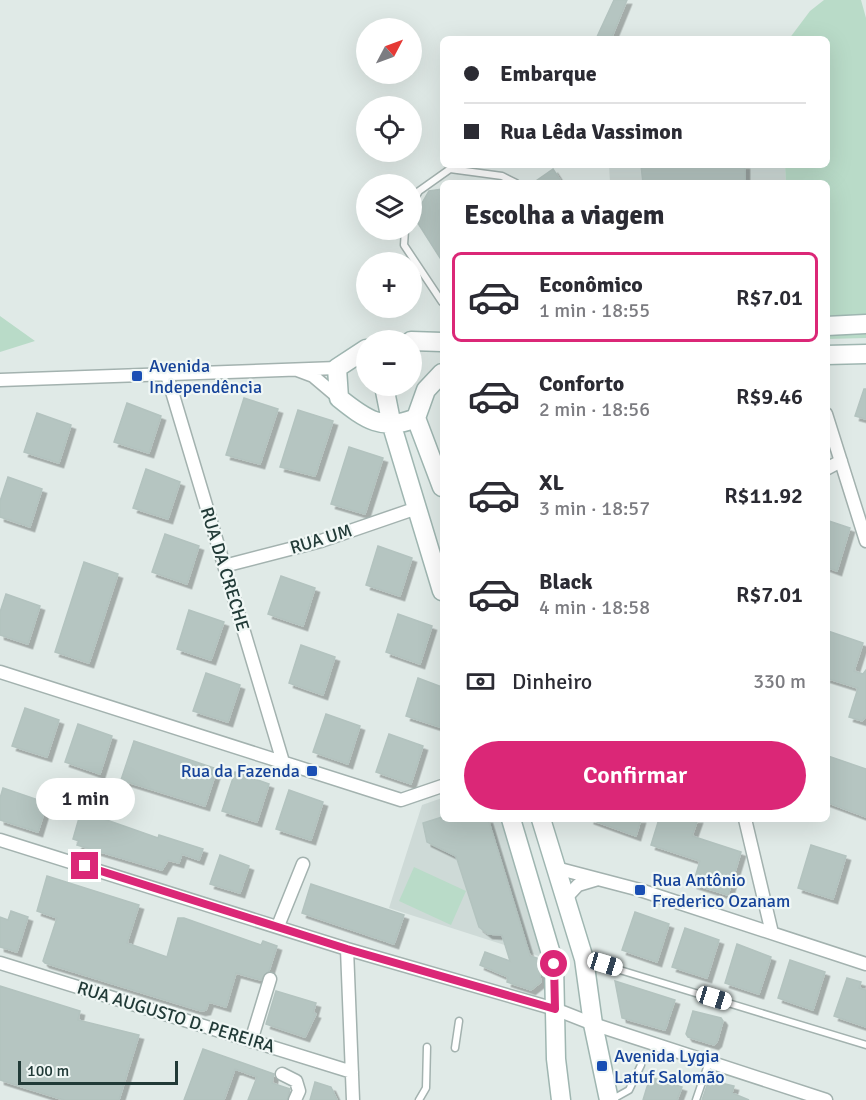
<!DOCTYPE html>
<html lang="pt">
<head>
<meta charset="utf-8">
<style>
  :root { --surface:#fff; --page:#f7f7f7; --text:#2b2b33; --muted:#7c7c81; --line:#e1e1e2; --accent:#db2777 }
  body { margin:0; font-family:Signika,sans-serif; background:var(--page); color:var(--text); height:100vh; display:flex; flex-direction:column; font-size:22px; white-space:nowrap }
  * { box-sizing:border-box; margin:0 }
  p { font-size:20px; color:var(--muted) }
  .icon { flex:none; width:33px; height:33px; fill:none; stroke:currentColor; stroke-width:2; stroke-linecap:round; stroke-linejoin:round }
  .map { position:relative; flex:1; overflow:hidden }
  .side { position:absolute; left:440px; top:180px; width:390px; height:642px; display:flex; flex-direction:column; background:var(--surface); border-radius:9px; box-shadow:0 6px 24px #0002 }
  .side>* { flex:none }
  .hud { position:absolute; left:440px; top:36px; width:390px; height:132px; border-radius:9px; box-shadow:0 6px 24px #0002; display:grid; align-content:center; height:132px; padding:0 24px; background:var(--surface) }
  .needle { width:39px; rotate:49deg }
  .controls { position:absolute; left:356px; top:18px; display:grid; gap:12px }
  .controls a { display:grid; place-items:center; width:66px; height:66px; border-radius:50%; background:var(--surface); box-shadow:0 6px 24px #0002; font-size:30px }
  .scale { position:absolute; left:18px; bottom:15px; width:160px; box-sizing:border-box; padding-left:6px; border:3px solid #213a37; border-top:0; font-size:16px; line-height:21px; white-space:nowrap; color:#213a37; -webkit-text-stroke:4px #f0f7f5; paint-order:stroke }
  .end { position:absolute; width:27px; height:27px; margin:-14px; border:8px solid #db2777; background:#fff; box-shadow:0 0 0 3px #fff }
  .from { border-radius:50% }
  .bubble { position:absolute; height:42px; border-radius:21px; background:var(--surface); box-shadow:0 6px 24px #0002; font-size:20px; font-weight:600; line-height:42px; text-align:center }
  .car { position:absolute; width:18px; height:36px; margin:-18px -9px; border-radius:8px; box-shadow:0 0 4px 2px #0007; background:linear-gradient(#fff 24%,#345 0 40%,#fff 0 76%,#345 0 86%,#fff 0) }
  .hud b { display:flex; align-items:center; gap:21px; height:57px; font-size:22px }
  .hud b+b { border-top:2px solid var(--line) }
  .hud i { width:15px; height:15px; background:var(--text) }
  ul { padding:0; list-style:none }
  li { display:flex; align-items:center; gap:18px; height:90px; margin:0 12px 9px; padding:0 12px; border:3px solid transparent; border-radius:9px }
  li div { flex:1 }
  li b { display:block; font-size:22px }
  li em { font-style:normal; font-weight:600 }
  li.on { border-color:var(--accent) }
  li>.icon { width:54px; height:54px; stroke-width:1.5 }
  h2 { padding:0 24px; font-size:27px; line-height:72px }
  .pay { display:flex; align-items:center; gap:15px; height:66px; padding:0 24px; font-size:22px }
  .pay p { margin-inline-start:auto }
  .action { display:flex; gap:12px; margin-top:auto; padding:12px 24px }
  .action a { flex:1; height:69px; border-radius:36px; background:var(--accent); color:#fff; font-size:24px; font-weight:600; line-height:69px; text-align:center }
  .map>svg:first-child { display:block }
  .built { fill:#cedad7 }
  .green { fill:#b9dbc8 }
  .building { fill:#b5c5c1; stroke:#b3c3bf; stroke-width:1.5; filter:url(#shadow) }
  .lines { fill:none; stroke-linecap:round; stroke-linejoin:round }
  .lane-casing { stroke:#a3b2af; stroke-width:9 }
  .street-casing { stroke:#a3b2af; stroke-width:15 }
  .secondary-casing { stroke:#9fb6b1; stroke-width:21 }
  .lane { stroke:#fff; stroke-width:6 }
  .street { stroke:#fff; stroke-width:12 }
  .secondary { stroke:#fff; stroke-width:18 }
  .route { stroke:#db2777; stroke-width:8 }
  .transit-dot { fill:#1a4fb4; stroke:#f0f7f5; stroke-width:2 }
  .labels { text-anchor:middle; stroke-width:4.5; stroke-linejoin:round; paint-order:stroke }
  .transit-label { font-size:18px; fill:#164399; stroke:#f0f7f5; text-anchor:start }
  .street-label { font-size:18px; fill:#213a37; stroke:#f0f7f5 }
</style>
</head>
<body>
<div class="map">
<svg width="866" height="1100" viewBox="0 0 866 1100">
  <defs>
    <filter id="shadow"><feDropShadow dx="4.5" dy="4.5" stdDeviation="0" flood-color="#0004"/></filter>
  </defs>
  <rect width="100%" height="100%" fill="#e0eae7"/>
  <path class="built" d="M609,165h176l1,18h-176z
    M442,798v21h60l40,138 -153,-49 33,-103z"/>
  <path class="green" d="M824,0h37l5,18v320l-39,1 -1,-156h-40l-1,-18h41v-126h-37l21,-28z
    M0,316l35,25 -35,11z
    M414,867l52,24 -15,34 -52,-24z"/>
  <path class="building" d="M614,0h13l-16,39h-15z
    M641,165h104v18h-102z
    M553,169l9,14h-29z
    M442,189v72l-28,-44 15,-26z
    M864,389h2v30l-11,-3z
    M244,398l34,11 -18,55 -34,-9z
    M127,403l34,13 -12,37 -35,-11z
    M298,410l35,11 -18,55 -35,-9z
    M37,413l34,12 -12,38 -35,-11z
    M349,447l34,11 -18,56 -34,-10z
    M146,469l34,13 -12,37 -35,-11z
    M8,477l34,12 -12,38 -30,-10v-16z
    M826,520l24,8 -13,43 -11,-4z
    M165,534l34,12 -12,38 -35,-12z
    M378,546l34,12 -12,38 -34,-11z
    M84,562l34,12 -29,89 -34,-11z
    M281,576l34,12 -12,38 -35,-12z
    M6,594l34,12 -12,38 -28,-9v-23z
    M189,610l35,12 -13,38 -34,-11z
    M398,614l34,12 -12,38 -34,-12z
    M828,631l35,12 -9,28 9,3 3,-4v46l-4,5 -13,-4 9,-29 -32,-10z
    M301,645l34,12 -12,38 -34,-12z
    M206,673l34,12 -12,37 -35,-11z
    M418,678l24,9 -2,40 -34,-11z
    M25,708l34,12 -12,37 -35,-11z
    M326,714l34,12 -12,38 -35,-12z
    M78,724l34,12 -12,38 -35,-12z
    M389,734l34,12 -12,38 -35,-12z
    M134,741l83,28 -12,37 -84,-26z
    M828,756l38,13v48l-40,-15z
    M235,772l34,12 -12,38 -35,-11z
    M3,788l44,15 -9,29 -38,-12v-22z
    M289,790l34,12 -12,38 -35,-11z
    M81,811l77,27 1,-3 44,14 -4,11 -17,-6 -3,9 -11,-3 -6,10 -85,-25 2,-4 -6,-2z
    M442,817v2h46l42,137 7,2 4,24 -10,8 -24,-8 1,-5 -28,-12 5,-13 25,9 -8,-26 -14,-1 -9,-7 -23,-71 -29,-14 -4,-19z
    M589,819h52l-5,17z
    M659,819h39l-6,17 49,16 -13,43 -35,-11 7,-23 -49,-16z
    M811,845l35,11 -13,43 -35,-11z
    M220,855l29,11 -9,27 -30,-9z
    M47,876l92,29 -12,38 40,14 11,-39h6l77,27 2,-4 14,5 -8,25 -8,9 -25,-7 -10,34 -17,-5 -3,8 -5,1 -156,-48 -2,-2 14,-43 -20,-7z
    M311,884l93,31 -10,29 -92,-31z
    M11,911l17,6 -11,35 -17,-5v-30l8,3z
    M635,912l34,12 -12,38 -35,-12z
    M685,928l34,12 -12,38 -35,-11z
    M737,944l34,13 -12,37 -34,-11z
    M790,960l35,12 -12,38 -35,-12z
    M847,978l14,4 -2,6 7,2v37l-32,-11z
    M615,981l60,19 -10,30 -43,-12z
    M0,986l80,25 -2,9 61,15 -20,65h-55l-64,-20z
    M276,991l40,12 -3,10 3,1 -11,23 -39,-13z
    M693,1011l28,7 2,3 -6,21 -3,3 -26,-8 -2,-3z
    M203,1049l71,25 -2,9 18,6 -3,11h-39l9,-23 -22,-8 -11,31h-40z
    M650,1077l32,10 -5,13h-34z
    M709,1080l25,6 -2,7 17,7h-47z
    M315,1082l16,5 6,13h-27z"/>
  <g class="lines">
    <defs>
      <path id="lane" d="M411,205l8,-14 31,-22 52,7 14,7
        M405,230l-1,15 38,57
        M587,960l279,85
        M455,1048l4,-27
        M419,1100l7,-12 1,-41
        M611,1100l18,-10 12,-25
        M696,1100l13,-38"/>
      <path id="street" d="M297,370l16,6 26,22
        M167,375l116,387
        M0,380l337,-12
        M826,414l40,127
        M826,469l15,-8
        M224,566l97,-25 96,-33
        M0,672l401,128 41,-14
        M745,819l27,114
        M0,840l347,109 208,60 38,15 233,76
        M556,868l84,22 226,74
        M565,899l13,-14 20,-6
        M278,926l25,-62
        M347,949l6,151
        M0,963l352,109
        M251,1041l19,-62
        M282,1074l14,7 3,10 -4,9"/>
      <path id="secondary" d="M826,326l40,-2
        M411,341l31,1
        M366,349l-29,19 2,30c26,21 44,34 77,20
        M826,355l40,-1
        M384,386l8,40 50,165
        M416,418l26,69
        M416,418l10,-28 16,-17
        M511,819l43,145 2,95 5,41
        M541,819l43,140 9,65 16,76"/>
    </defs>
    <use href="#lane" class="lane-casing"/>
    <use href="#street" class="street-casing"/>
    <use href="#secondary" class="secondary-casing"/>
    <use href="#lane" class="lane"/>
    <use href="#street" class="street"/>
    <use href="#secondary" class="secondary"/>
  </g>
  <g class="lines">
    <path class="route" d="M85,866l262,83 208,60 -1,-45"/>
  </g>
  <g class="transit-dot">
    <rect x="131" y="370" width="12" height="12" rx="3"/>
    <rect x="306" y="765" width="12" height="12" rx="3"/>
    <rect x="634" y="884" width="12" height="12" rx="3"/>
    <rect x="596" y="1060" width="12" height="12" rx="3"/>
  </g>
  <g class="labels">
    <g class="transit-label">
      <text x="149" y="372">Avenida<tspan x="149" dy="21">Independência</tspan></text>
      <text x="300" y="777" text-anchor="end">Rua da Fazenda</text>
      <text x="652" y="886">Rua Antônio<tspan x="652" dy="21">Frederico Ozanam</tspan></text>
      <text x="614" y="1062">Avenida Lygia<tspan x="614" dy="21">Latuf Salomão</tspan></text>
    </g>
    <g class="street-label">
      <text transform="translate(321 539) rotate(-17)" y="6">RUA UM</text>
      <text transform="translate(225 569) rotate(73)" y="6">RUA DA CRECHE</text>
      <text transform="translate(176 1017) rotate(17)" y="6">RUA AUGUSTO D. PEREIRA</text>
    </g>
  </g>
</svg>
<div class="controls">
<a><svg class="needle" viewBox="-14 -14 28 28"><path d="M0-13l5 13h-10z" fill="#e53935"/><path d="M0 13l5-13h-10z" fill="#7c7c81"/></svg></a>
<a><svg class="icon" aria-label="locate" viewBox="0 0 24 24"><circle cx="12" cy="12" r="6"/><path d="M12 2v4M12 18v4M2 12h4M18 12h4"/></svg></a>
<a><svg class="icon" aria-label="layers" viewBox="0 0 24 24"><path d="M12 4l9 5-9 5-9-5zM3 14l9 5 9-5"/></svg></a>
<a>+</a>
<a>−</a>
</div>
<div class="scale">100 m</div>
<i class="end from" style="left:554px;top:964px"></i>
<i class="end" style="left:85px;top:866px"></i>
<div class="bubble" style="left:36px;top:778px;width:99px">1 min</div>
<i class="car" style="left:605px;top:964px;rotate:107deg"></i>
<i class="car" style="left:714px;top:998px;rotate:107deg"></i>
<div class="hud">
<b><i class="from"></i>Embarque</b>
<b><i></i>Rua Lêda Vassimon</b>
</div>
<section class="side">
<h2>Escolha a viagem</h2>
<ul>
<li class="on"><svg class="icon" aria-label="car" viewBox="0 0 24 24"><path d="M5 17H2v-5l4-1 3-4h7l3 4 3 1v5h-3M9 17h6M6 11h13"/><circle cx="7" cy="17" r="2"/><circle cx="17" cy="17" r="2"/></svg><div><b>Econômico</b><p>1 min · 18:55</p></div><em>R$7.01</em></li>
<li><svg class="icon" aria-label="car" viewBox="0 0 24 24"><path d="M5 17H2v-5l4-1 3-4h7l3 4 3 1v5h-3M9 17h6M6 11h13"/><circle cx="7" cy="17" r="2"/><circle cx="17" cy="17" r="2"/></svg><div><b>Conforto</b><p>2 min · 18:56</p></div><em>R$9.46</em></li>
<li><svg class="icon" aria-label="car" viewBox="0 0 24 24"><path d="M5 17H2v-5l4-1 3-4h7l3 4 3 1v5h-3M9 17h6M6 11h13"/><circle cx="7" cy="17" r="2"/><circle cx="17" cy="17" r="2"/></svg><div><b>XL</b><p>3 min · 18:57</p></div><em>R$11.92</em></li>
<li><svg class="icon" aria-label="car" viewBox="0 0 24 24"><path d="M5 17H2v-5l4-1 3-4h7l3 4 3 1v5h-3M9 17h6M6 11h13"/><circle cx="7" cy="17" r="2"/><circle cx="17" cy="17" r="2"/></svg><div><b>Black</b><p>4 min · 18:58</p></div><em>R$7.01</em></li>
</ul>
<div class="pay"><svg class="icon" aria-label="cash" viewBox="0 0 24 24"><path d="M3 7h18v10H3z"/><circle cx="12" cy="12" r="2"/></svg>Dinheiro<p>330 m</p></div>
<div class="action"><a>Confirmar</a></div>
</section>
</div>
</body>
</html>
